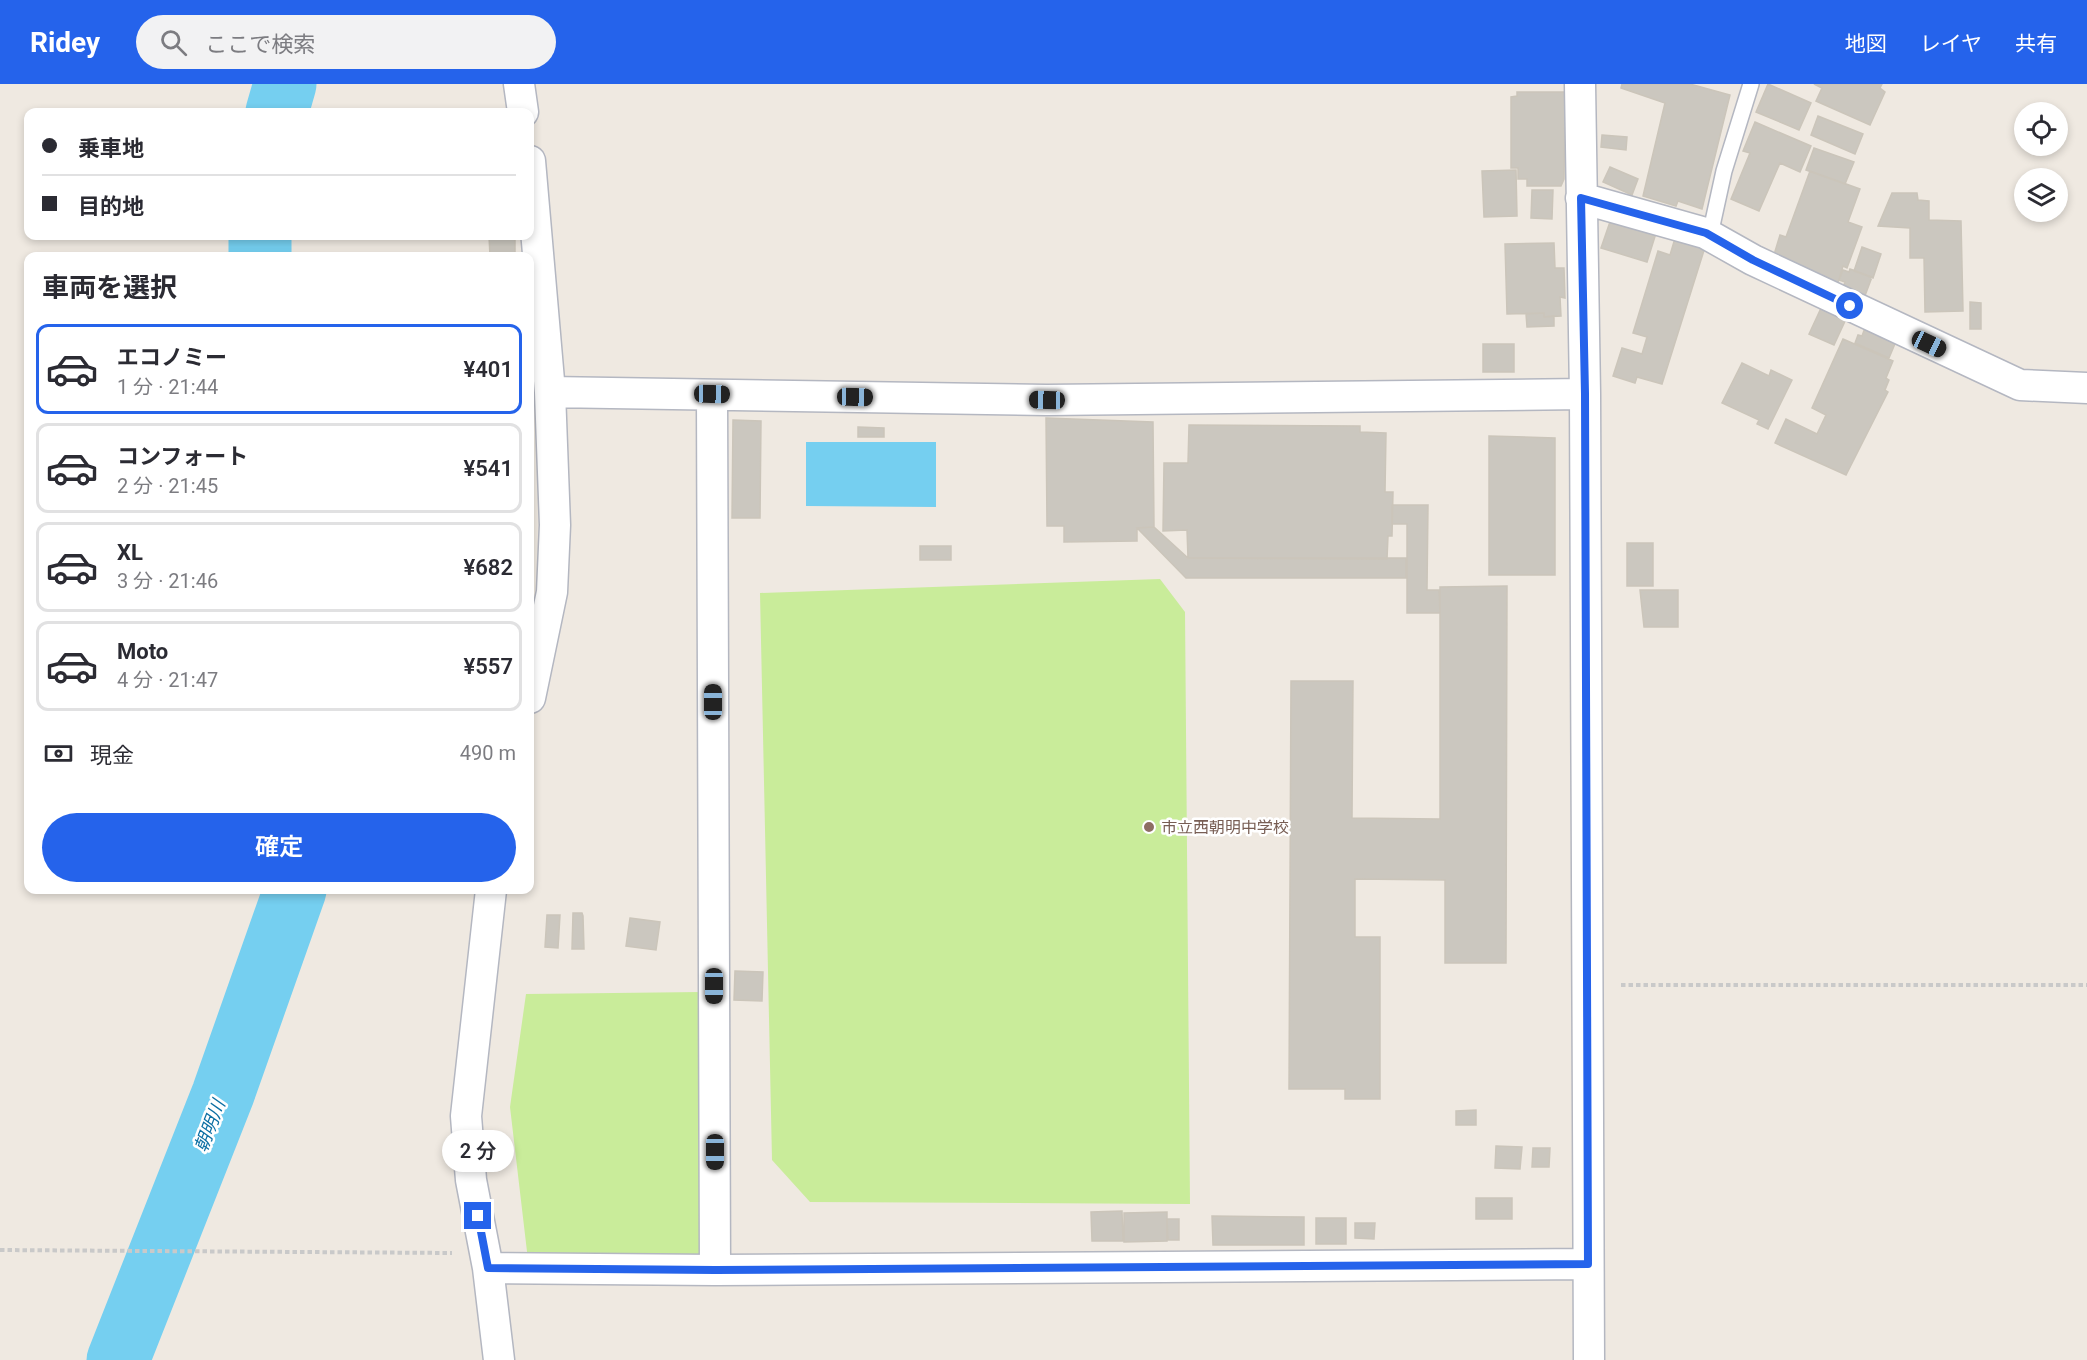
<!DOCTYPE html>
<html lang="ja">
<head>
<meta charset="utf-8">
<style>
  :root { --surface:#fff; --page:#f2f2f3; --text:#2b2b33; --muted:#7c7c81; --line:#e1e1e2; --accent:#2563eb }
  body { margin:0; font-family:Roboto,"Noto Sans JP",sans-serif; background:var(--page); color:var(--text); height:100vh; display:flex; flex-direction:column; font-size:22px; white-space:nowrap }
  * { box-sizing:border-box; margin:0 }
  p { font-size:20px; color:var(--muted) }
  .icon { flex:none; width:33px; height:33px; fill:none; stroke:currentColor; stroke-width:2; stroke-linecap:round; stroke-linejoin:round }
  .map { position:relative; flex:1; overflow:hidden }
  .sheet { position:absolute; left:24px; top:168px; width:510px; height:642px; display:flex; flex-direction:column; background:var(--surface); border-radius:12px; box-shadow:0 3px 9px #0003 }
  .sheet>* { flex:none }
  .top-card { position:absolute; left:24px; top:24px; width:510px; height:132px; border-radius:12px; box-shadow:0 3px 9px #0003; display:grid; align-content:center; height:132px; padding:0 18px; background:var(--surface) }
  .buttons { position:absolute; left:2014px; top:18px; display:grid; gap:12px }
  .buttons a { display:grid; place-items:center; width:54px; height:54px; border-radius:50%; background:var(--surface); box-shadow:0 3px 9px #0003; font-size:30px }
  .end { position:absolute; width:27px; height:27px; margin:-14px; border:8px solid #2563eb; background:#fff; box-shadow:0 0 0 3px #fff }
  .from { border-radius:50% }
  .bubble { position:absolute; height:42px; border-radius:21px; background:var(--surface); box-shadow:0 3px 9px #0003; font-size:20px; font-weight:600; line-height:42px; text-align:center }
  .car { position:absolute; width:18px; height:36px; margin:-18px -9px; border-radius:8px; box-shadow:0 0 4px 2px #0007; background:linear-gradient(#222 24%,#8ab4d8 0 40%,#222 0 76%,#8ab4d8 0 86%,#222 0) }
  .top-card b { display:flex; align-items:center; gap:21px; height:57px; font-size:22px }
  .top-card b+b { border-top:2px solid var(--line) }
  .top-card i { width:15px; height:15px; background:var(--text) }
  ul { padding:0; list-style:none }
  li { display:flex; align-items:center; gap:18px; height:90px; margin:0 12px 9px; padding:0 6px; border:3px solid var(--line); border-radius:12px }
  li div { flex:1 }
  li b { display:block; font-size:22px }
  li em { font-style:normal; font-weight:600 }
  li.active { border-color:var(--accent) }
  li>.icon { width:54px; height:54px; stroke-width:1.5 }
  h2 { padding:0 18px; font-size:27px; line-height:72px }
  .pay { display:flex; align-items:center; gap:15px; height:66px; padding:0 18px; font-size:22px }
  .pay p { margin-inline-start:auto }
  .cta { display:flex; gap:12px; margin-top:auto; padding:12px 18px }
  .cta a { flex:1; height:69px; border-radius:36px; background:var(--accent); color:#fff; font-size:24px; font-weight:600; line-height:69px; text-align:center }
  header { display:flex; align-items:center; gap:36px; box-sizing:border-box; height:84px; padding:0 30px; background:var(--accent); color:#fff }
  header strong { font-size:28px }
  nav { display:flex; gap:33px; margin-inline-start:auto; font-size:21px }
  .search { width:420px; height:54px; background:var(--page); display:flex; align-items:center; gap:15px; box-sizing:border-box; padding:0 21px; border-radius:33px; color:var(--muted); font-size:22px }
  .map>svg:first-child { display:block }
  .pitch { fill:#c9ec9a }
  .water { fill:#75cff0 }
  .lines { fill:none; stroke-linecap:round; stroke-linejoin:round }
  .river { stroke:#75cff0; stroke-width:63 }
  .building { fill:#cbc7bf; stroke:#cbc5ba; stroke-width:1.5 }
  .service-casing { stroke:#b4b7c1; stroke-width:18 }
  .minor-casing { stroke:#b4b7c1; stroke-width:33 }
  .path { stroke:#c9c9c9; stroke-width:4; stroke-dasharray:4.5 3; stroke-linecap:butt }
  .service { stroke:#fff; stroke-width:15 }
  .minor { stroke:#fff; stroke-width:30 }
  .route { stroke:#2563eb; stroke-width:8 }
  .education-dot { fill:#8d6e63; stroke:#fff; stroke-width:2 }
  .labels { text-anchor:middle; stroke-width:5; stroke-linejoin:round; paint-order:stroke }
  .education-label { font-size:16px; fill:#785e54; stroke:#fff; text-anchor:start }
  .water-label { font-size:18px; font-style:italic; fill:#0d6fa3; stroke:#fff }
</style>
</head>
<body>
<header>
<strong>Ridey</strong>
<div class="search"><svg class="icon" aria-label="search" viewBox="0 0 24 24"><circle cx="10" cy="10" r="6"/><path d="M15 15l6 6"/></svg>ここで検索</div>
<nav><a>地図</a><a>レイヤ</a><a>共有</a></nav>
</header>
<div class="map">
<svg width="2087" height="1276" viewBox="0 0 2087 1276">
  <rect width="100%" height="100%" fill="#efe9e1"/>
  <path class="pitch" d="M1160,495l25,33 5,592 -380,-2 -38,-42 -12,-567z
    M701,908l1,267 -174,1 -18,-153 16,-113z"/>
  <path class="water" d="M806,358h130v65l-130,-1z"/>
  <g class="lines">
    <path class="river" d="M277,28l8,-28
      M260,172v-20
      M118,1276l105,-266 72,-204"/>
  </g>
  <path class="building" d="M1622,0h68l40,11 -28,114 -24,-8 -2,5 -33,-10 22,-93 -44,-15z
    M1768,0l43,19 -12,27 -43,-18z
    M1814,0h68l-2,4 5,4 -15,33 -54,-24 6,-13z
    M1517,8h48l-1,87 -3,7h-34v-7h-9v-11h-7v-71l6,-1z
    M1818,32l45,18 -8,20 -44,-19z
    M1755,38l56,24 -11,26 -20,-9 -21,48 -28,-12 19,-46 -7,-2z
    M1602,51l25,2 -1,13 -25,-3z
    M1814,64l40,14 -9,22 -39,-14z
    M1610,83l28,12 -6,16 -29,-13z
    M1516,86l1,46 -33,1 -2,-46z
    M1810,87l50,18 -12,33 14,5 -15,41 -4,-2 -7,23 -63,-31 7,-23 6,2z
    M1532,106h21l-1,29 -21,-1z
    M1892,109h25l1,7 11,1v19l32,1 2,90 -38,1 -1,-54h-14v-30l-32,-2z
    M1612,132l45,14 -10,32 -46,-14z
    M1676,151l30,9 -44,140 -25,-7 -2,6 -22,-7 9,-28 20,6 5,-17 -14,-4 25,-82 12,4z
    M489,152h26v20h-25z
    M1554,159l1,25h9l1,30 -5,-1 1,19 -17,1v-4l-37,1 -2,-70z
    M1862,163l19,7 -8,24 -19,-7z
    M1850,185l22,8 -9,24 -22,-8 4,-11 -6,-2 4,-10 6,2z
    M1970,218l11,1v26h-11z
    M1822,222l25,11 -13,28 -25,-11z
    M1544,229v4l10,-1v10l-27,1 -1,-13z
    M1866,241l31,14 -8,19 -34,-15 3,-8 4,1z
    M1843,255l50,22 -7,17 3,2 -4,10 3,2 -42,83 -71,-32 11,-24 31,15 9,-19 -14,-7z
    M1483,260h31v28h-31z
    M1742,279l27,13 2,-6 21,10 -24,49 -11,-5 2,-4 -37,-17z
    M1046,334l107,4 1,105 -17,1v13l-73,1v-16h-17z
    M733,336l28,1 -1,97h-28z
    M1189,341l171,1v6l26,1 -1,59h8l-1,44h-4l-1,23 -199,-1 -1,-28 -24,1 1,-68h24z
    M858,343l26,1v9h-26z
    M1489,352l66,2v137h-66z
    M1392,421h36l-1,85h12l1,23h-33v-89h-15z
    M1154,443l34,31h218v20h-220l-49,-50z
    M1627,459h26v43h-26z
    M920,462h31v14h-31z
    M1507,502l-1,377h-61v-83l-90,-1v58h25v162h-35v-10h-56l2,-408h62l-1,137 88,1v-232z
    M1640,506h38v37h-34z
    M573,829h9l1,3 1,33h-12z
    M547,831h13l-2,33 -13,-1z
    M630,834l30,4 -4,28 -30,-4z
    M735,887l28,1 -1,29 -28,-1z
    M1476,1026v15h-20v-14z
    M1496,1062l26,1 -2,22 -25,-1z
    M1533,1064h17l-1,19h-17z
    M1476,1114h36v21h-36z
    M1122,1127l1,30h-31l-1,-29z
    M1167,1128v29l-43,1v-29z
    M1212,1132l92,1v28h-91z
    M1316,1134h30v26h-30z
    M1167,1135h12v21h-11z
    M1355,1139h20l-1,16 -19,-1z"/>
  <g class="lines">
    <defs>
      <path id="service" d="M1710,151l14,-64 27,-87"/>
      <path id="minor" d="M519,0l4,28
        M1580,0l5,310 4,966
        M530,77l20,231 5,133 -3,67 -22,106
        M1581,114l124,35 48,27 267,125 67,3
        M550,308l497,8 538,-6
        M712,311l3,875
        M491,806l-25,226 5,64 17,88 11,92
        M488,1184l227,2 873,-6"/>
    </defs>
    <use href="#service" class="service-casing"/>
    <use href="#minor" class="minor-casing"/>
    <path class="path" d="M1621,901h466
      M0,1166l452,3"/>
    <use href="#service" class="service"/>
    <use href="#minor" class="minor"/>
  </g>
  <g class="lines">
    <path class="route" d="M478,1132l10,52 227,2 873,-6 -3,-870 -4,-196 125,35 47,27 97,46"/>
  </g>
  <circle class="education-dot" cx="1149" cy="743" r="6"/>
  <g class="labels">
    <g class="education-label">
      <text x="1161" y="749">市立西朝明中学校</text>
    </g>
    <g class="water-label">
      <text transform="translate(210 1042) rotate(-69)" y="6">朝明川</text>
    </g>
  </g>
</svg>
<div class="buttons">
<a><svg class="icon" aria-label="locate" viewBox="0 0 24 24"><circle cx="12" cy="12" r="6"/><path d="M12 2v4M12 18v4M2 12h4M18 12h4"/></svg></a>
<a><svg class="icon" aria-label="layers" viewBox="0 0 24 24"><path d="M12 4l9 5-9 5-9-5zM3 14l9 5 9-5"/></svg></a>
</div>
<i class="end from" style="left:1850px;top:222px"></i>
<i class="end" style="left:478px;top:1132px"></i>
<div class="bubble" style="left:442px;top:1046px;width:72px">2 分</div>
<i class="car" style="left:1929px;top:260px;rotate:115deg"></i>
<i class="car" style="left:712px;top:310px;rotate:91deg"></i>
<i class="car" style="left:855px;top:313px;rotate:91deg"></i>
<i class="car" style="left:1047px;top:316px;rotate:271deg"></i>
<i class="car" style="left:713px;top:618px;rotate:0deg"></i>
<i class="car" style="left:714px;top:902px;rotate:180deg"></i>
<i class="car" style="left:715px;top:1068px;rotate:180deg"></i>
<div class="top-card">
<b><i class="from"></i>乗車地</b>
<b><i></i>目的地</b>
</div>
<section class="sheet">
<h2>車両を選択</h2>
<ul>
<li class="active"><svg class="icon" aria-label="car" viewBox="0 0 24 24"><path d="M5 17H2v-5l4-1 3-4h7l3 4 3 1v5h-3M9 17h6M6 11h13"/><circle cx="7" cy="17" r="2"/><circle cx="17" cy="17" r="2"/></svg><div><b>エコノミー</b><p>1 分 · 21:44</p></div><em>¥401</em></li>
<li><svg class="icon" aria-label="car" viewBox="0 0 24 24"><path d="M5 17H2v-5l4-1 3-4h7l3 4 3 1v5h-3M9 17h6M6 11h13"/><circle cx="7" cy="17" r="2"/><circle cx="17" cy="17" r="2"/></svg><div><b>コンフォート</b><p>2 分 · 21:45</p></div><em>¥541</em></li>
<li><svg class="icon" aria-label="car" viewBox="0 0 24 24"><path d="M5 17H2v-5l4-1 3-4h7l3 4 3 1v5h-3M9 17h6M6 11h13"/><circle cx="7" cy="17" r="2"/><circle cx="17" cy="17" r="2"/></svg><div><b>XL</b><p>3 分 · 21:46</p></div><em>¥682</em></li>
<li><svg class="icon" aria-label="car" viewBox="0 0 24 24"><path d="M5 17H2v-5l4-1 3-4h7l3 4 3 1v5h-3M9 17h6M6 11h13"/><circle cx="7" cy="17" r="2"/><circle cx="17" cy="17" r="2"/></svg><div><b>Moto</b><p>4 分 · 21:47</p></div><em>¥557</em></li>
</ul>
<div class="pay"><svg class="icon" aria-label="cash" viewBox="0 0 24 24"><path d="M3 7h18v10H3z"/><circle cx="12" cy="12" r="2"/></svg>現金<p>490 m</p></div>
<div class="cta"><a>確定</a></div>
</section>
</div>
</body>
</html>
